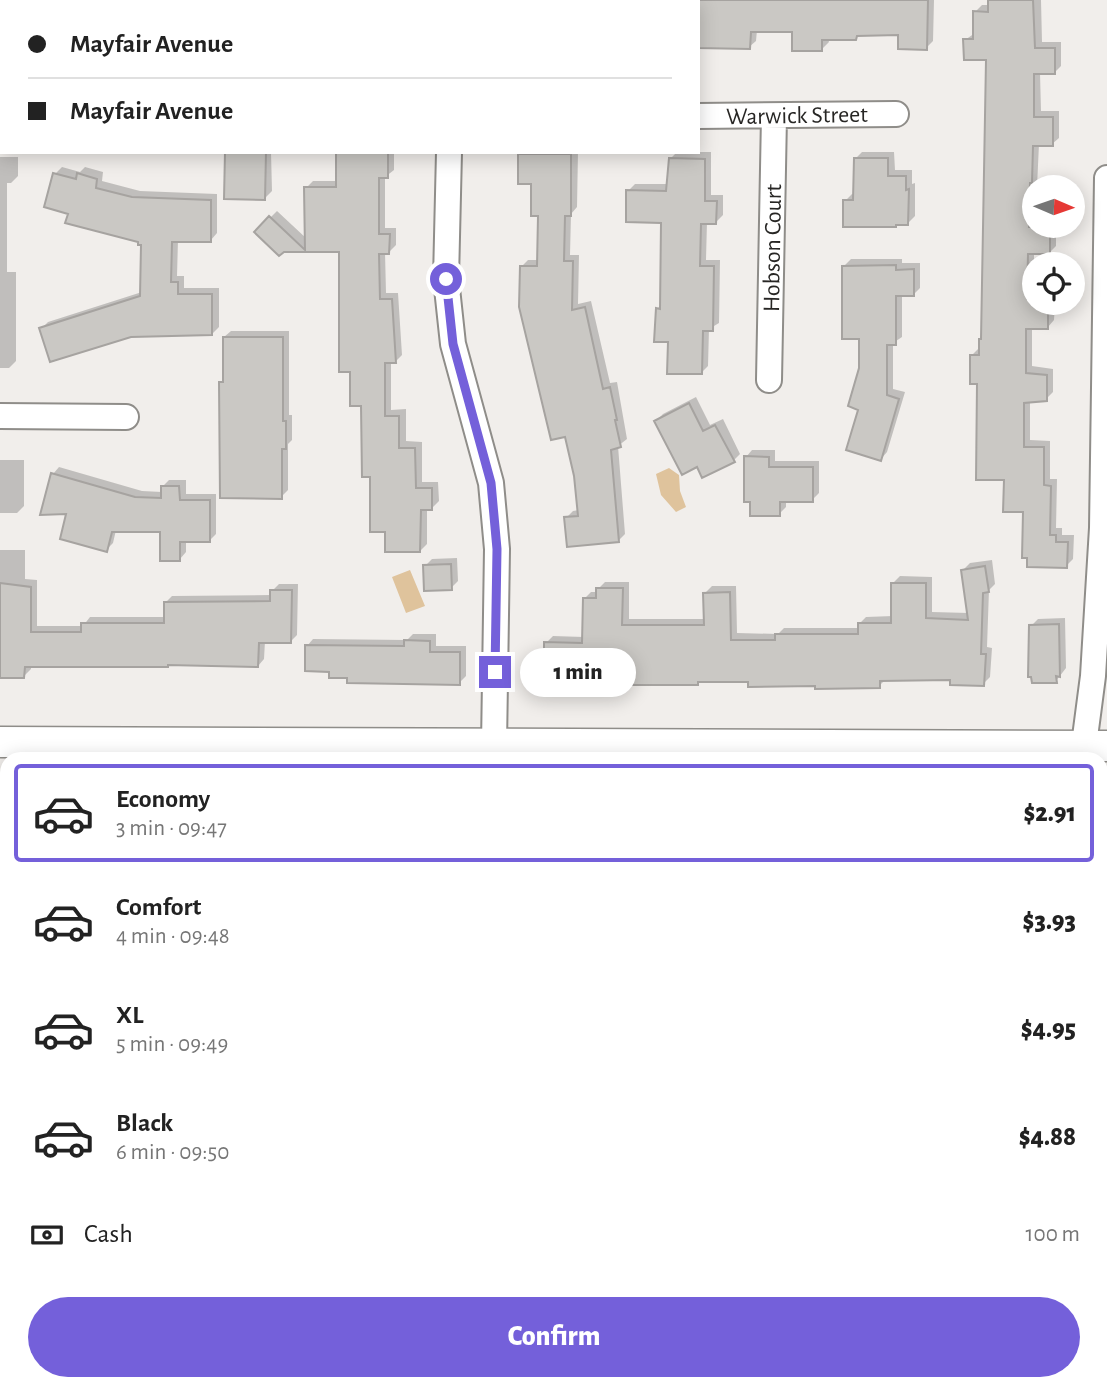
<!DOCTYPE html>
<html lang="en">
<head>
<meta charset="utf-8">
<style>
  :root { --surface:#fff; --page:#f6f6f6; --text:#222; --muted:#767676; --line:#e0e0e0; --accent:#7460da }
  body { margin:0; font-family:"Alegreya Sans",sans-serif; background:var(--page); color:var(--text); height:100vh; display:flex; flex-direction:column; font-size:26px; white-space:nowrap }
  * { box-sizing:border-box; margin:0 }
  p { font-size:23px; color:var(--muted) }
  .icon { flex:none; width:38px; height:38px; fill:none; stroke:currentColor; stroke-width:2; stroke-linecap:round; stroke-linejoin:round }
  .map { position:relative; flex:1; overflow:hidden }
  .side { position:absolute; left:0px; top:752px; width:1108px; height:639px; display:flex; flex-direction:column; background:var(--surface); border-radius:21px 21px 0 0; box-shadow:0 4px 18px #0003 }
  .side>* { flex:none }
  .top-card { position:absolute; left:0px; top:0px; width:700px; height:154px; box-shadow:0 4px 18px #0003; display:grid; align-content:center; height:154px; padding:0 28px; background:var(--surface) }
  .needle { width:46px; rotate:92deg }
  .fabs { position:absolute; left:1022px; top:175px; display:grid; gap:14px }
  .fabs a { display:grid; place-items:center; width:63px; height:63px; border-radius:50%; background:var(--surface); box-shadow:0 4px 18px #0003; font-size:35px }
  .end { position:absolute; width:32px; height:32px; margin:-16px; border:9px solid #7460da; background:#fff; box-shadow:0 0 0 4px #fff }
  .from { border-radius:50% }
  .bubble { position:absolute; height:49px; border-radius:24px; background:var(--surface); box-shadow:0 4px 18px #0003; font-size:23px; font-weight:800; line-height:49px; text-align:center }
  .top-card b { display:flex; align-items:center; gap:24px; height:66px; font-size:26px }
  .top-card b+b { border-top:2px solid var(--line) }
  .top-card i { width:18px; height:18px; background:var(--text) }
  ul { padding:12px 0 0; list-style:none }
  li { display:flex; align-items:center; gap:21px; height:98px; margin:0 14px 10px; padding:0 14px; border:4px solid transparent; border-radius:7px }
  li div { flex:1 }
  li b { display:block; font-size:26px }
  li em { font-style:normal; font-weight:800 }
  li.selected { border-color:var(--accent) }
  li>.icon { width:63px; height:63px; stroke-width:1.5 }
  .pay { display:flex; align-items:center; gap:18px; height:77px; padding:0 28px; font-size:26px }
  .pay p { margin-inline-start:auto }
  .primary-button { display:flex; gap:14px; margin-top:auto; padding:14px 28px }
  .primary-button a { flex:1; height:80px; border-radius:42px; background:var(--accent); color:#fff; font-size:28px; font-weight:800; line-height:80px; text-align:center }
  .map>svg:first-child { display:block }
  .green { fill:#e9d8c0 }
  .water { fill:#dfc39c }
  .shadow { fill:#0003 }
  .building { fill:#cac8c4; stroke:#a6a3a0; stroke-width:2 }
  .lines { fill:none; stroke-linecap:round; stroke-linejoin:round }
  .service-casing { stroke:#8f8d89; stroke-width:16 }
  .minor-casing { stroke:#8f8d89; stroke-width:28 }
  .tertiary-casing { stroke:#8f8d89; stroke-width:33 }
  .service { stroke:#fff; stroke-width:12 }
  .minor { stroke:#fff; stroke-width:24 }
  .tertiary { stroke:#fff; stroke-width:30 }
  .route { stroke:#7460da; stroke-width:9 }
  .labels { text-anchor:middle; stroke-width:5; stroke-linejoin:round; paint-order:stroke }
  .street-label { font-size:24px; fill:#272624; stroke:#fff }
</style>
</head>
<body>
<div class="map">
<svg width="1107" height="1391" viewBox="0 0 1107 1391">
  <rect width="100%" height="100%" fill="#f1eeeb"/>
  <path class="green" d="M509,1384h260l-4,7h-257z"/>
  <path class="water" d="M669,468l10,7 1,16 6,16 -10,5 -15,-17 -5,-21z
    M410,570l15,36 -19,7 -14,-36z"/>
  <path class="shadow" d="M0,0h8l-6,2v66z
    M63,0h157v2z
    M330,0h56v2h-56z
    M502,0h432l-1,41 -7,7 -27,-15 -40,2 -3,3h-28l1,4 -7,7 -28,-19h-37l-1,11 -7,6 -51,-45z
    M990,0h51l1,42h19v24l-7,7h-14l1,38h18v27l-7,6h-13l-2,43h-3v39h22v20l-7,7h-15v50h21l-1,17 -6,7h-16v39l21,3v23l-7,7 -16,1v40l20,1v38h7l-1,49h6v7h12l-1,24 -7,7 -41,-56 -19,-32 -34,-123 7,-7 4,-10 5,-279 -23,-19 10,-7v-21l7,-7h8z
    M223,152h48l1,39 -7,7 -39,-46z
    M338,152h56v18l-9,7v51h11v17l-7,7h-4l1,41h12l4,62 -7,7h-4v48l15,-1v32l16,1v40h16l1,19 -7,7h-5v36l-7,7 -33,-21 -15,-55 -10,-71 -10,-34 -11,-120h-58l-27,-18 21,-21 30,28 -1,-51 7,-7h25z
    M522,152h56l-1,55 -6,7 -1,41h9l-1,49 13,-3 19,82 7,-1 10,57 -9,7 7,88 -7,7 -52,-23 7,-7 6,-1 -3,-35 -55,-208 7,-7h11l1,-46 -7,-32 -13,-27z
    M677,152h34v43h12v20l-7,7h-9l-1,38h14l-1,63 -10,6 -1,37 -7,7 -31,-33 -13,-31 5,-5 1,-83 -35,-30 7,-7h33l2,-25z
    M862,152h32l1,18h17v14l3,-1v33l-7,7h-10l-2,3 -51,-25 7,-7h3v-35z
    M0,157h18v19l-7,7h-4v89h9v89l-7,7h-9z
    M62,167l18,5 5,-5 18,5 -1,9 38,10 77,3v39l-6,7h-33l-1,36h7v12h35v39l-7,7 -171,-5 7,-7 94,-30 1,-48 -72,-32 -16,-38z
    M851,259h51v4h18v25l-7,7h-11v42l-9,6v46l12,3 -18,60 -6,7 -21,-50 1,-72 -17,-71z
    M231,331h58v84h3v25l-4,4v46l-7,7 -60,-114 4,-4 -1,-42z
    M696,397l14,28 13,-6 17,35 -7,7 -77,-40 7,-7z
    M752,450h23v11h44v32l-7,7h-26v7l-7,7 -33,-57z
    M0,460h24v46l-7,7h-17z
    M59,467l83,24 20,1v-5l7,-7h17v14h30v40l-6,6h-24v12l-6,7 -18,-29h-46l-3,13 -7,7 -38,-37 -15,-39z
    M0,550h25v29l12,1v46h46l7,-9h75v-14l7,-7 100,-1v-4l7,-7h19l-1,51 -7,7 -25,-1 -1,18 -6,7 -88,-3 -139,2v4l-7,7 -24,1z
    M457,558l1,23 -7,7 -26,-22 7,-7z
    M992,560l3,24 -6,6 -2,57 5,1 -2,29 -7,7 -31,-5h-66l-7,7 -129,-6h-49l-4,3 -99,-3 -31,-10 -21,-27 7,-7 31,1v-38l7,-7h7v-3l7,-7h24v37h76v-26l7,-7h24l1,47 41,1 6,-6h75v-4l7,-7 27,-1v-33l7,-7 32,1v35l37,1 -6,-43 7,-7z
    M1065,618l1,50 -10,13 -25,-55 7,-7z
    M413,634h23v12h30v30l-7,7 -110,-6 -18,-7 -24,-24 6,-7 94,1z
    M0,780h7v150h-7z
    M0,970h7v197h-7z
    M0,1214h7v170h155v7h-162z
    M219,1384h55v7h-62z
    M938,1384h34l-1,7h-36z"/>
  <path class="building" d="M698,0h230l-1,50 -29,-1v-14l-41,1 -1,4h-34v11h-30v-19h-41l-1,17 -52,-1z
    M988,0h45l2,48h20v26h-21v43h19v29h-20l-1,37h-2l-1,44h21v27h-22l-1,45h7v4h14v26h-22v44l21,2v26l-23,2v44h20v38l7,1 -1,49h6v7h12l-1,26 -40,-1v-9h-5l1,-46h-20l1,-32h-28l1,-96h-7v-29h9v-16h2l5,-279h-22l-1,-21h10v-28l15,1z
    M225,152h41l-1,48 -41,-1z
    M336,152h52v26h-9v56h11l-1,20h-10l1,45h12l4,64h-11v53h14v32h16l1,40h16v22h-11l-1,42h-35v-20h-15v-55h-8l-1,-71h-11v-34h-11v-120h-55l-5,4 -25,-24 15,-16 36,34 -1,-63h32z
    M518,154h53v62h-6l-1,45h9l-1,49 13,-3 18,82 7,-2 7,33h-2l6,27 -10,3 8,92 -52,5 -3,-30 14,-1 -4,-40 -9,-39 -14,3 -32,-133 1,-41h17l1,-50h-7v-32h-13z
    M669,158l36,1v42h12l-1,23h-15l-1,42h14l-1,65h-10l-1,43h-35l1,-32h-14l2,-34 4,1 1,-86 -35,-1v-32l40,1z
    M854,158h34v18h18v14l3,-1 -1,36h-12v2h-53v-27h10z
    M53,173l23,6 1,-6 20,6 -1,9 36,9 79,3v42h-39l-1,40h7v12h34v41l-81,2 -81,25 -11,-34 101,-32 1,-51h-3v-3l-73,-19 3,-9 -24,-7z
    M896,265v5l18,-1v27h-18v49h-9v50l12,4 -18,62 -35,-11 12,-40 -10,-4 11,-38v-29h-17v-73z
    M223,337h60v84h3v28h-4v50l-62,-1 -1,-116h4z
    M689,403l14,28 12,-6 20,37 -33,16 -5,-11 -15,8 -28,-54z
    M744,456l25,1v10h44v35h-33v14h-30v-14h-6z
    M51,473l84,24 26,1v-12h18l1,14h30v42h-30v19h-20v-29h-48l-5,20 -47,-13 6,-25 -26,1z
    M451,564l1,26 -28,1 -1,-26z
    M985,566l4,26 -6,1 -2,61h5l-2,32 -34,-1v-5l-70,1v7l-65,1v-3l-67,1v-5h-50v3h-101v-4h-28l-3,-9h-22v-30l38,1 1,-45h13v-10h27l-1,37h82l-1,-32 27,-1 1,48h44v-6h83v-11h33v-40h35v35l42,2 -7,-50z
    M0,583l31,4v45h50v-9h83v-21l106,-1v-11h22l-1,53h-32l-1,24 -90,-2v2h-143l-1,11h-24z
    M1059,624l1,53 -4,-1 1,7h-25l-1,-6h-3l1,-52z
    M404,640l26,1v11h30v33l-113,-2v-5h-18v-6l-24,-1v-26l99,1z"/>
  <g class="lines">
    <defs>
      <path id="service" d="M0,960h7
        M161,1391l1,-7"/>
      <path id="minor" d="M449,0v2
        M698,116l198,-2
        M0,124h2
        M449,152l-3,127 7,65 38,139 6,66 -3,196
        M769,380l5,-264
        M0,416l126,1
        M1082,760l11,-84 9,-148 5,-350
        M1075,1391v-7"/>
      <path id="tertiary" d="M0,742l1107,4"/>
    </defs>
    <use href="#service" class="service-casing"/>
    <use href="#minor" class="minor-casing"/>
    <use href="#tertiary" class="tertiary-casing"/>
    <use href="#service" class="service"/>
    <use href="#minor" class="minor"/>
    <use href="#tertiary" class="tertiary"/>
  </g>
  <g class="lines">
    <path class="route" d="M446,279l7,65 38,139 6,66 -2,123"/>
  </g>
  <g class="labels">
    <g class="street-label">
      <text transform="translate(797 115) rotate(-1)" y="8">Warwick Street</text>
      <text transform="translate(772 248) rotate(-89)" y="8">Hobson Court</text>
    </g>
  </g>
</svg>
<div class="fabs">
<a><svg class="needle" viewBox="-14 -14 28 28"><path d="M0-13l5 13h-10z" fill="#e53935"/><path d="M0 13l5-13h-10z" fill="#767676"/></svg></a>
<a><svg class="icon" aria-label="locate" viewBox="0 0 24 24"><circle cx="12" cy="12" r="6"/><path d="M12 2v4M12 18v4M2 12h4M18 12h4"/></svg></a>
</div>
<i class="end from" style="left:446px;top:279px"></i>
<i class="end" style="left:495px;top:672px"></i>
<div class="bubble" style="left:520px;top:648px;width:116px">1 min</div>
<div class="top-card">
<b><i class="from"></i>Mayfair Avenue</b>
<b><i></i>Mayfair Avenue</b>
</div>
<section class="side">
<ul>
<li class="selected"><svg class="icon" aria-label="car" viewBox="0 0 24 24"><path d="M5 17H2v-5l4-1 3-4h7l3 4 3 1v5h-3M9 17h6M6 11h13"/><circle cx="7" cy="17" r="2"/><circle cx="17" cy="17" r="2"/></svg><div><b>Economy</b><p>3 min · 09:47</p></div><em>$2.91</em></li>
<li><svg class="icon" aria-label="car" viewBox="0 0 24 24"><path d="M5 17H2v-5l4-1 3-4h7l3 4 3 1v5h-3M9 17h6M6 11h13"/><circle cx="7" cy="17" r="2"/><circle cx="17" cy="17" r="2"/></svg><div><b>Comfort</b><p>4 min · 09:48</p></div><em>$3.93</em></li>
<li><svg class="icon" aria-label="car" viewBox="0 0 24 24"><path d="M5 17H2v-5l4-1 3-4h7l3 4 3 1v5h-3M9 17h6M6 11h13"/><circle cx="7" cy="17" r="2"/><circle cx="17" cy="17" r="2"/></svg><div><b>XL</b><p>5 min · 09:49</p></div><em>$4.95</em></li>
<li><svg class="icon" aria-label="car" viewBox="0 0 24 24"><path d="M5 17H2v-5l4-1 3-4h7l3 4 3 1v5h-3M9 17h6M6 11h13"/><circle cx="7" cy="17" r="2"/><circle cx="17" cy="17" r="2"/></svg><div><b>Black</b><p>6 min · 09:50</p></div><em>$4.88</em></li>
</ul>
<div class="pay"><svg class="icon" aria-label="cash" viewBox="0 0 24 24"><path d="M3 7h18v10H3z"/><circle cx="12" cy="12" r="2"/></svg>Cash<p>100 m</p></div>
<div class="primary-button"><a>Confirm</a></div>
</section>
</div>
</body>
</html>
